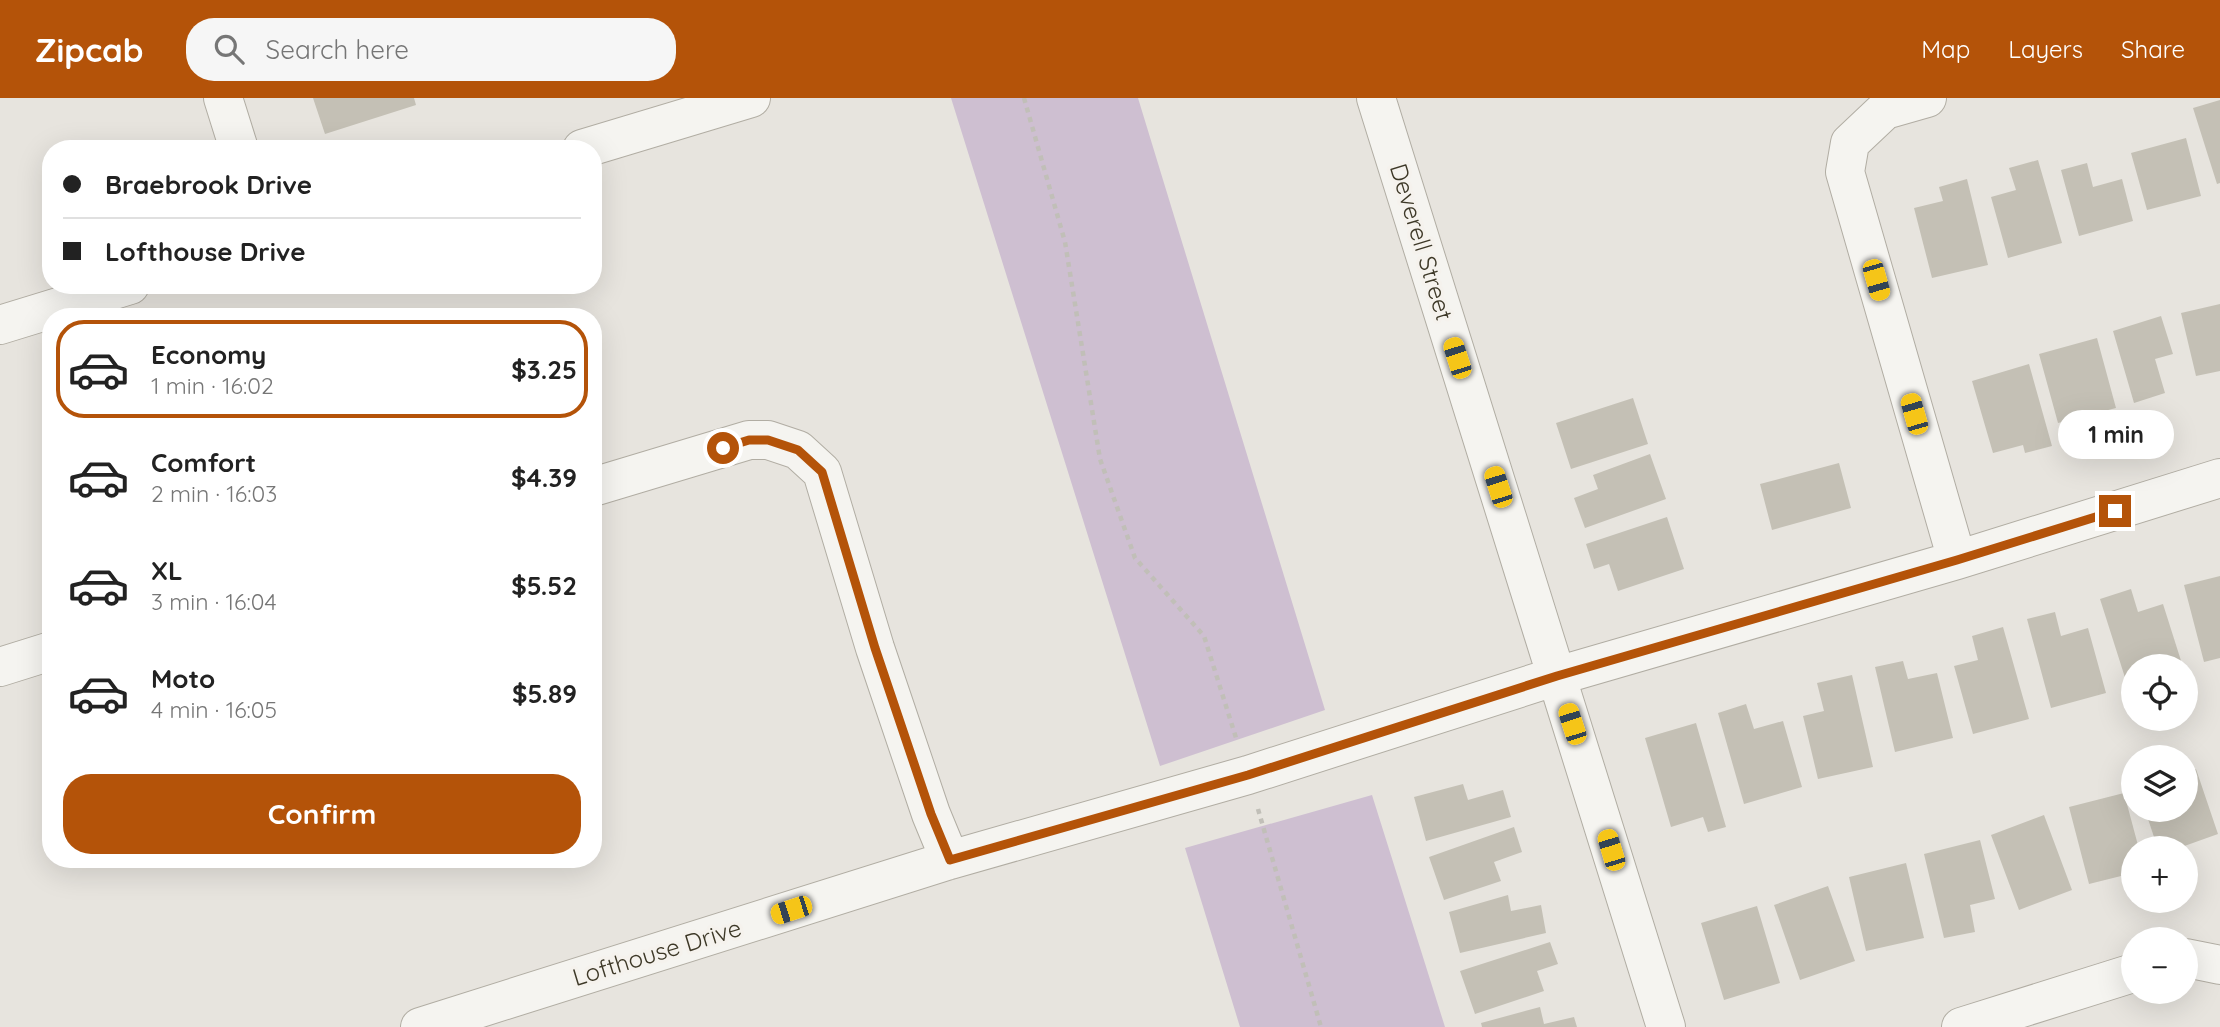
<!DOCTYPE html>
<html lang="en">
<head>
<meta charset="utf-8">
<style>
  :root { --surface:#fff; --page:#f6f6f6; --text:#222; --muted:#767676; --line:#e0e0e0; --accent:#b45309 }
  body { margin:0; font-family:Quicksand,sans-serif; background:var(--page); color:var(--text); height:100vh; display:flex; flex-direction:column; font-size:26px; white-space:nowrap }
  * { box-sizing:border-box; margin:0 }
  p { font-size:23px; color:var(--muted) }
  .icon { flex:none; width:38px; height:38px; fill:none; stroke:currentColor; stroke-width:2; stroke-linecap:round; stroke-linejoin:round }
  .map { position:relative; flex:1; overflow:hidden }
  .side { position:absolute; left:42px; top:210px; width:560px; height:560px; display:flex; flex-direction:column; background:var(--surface); border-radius:28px; box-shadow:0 7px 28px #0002 }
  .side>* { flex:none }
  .banner { position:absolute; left:42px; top:42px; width:560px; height:154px; border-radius:28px; box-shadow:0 7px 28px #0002; display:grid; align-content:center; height:154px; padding:0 21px; background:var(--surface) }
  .buttons { position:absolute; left:2121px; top:556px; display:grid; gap:14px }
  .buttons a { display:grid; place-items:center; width:77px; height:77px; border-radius:50%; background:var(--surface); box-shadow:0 7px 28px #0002; font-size:35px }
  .end { position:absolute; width:32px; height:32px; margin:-16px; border:9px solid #b45309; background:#fff; box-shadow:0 0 0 4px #fff }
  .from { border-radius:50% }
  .bubble { position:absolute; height:49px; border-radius:24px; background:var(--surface); box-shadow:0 7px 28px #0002; font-size:23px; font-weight:700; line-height:49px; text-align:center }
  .car { position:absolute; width:21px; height:42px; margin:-21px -10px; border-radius:9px; box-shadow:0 0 5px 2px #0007; background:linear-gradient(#f5c518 24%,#345 0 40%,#f5c518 0 76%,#345 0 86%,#f5c518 0) }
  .banner b { display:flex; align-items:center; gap:24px; height:66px; font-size:26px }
  .banner b+b { border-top:2px solid var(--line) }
  .banner i { width:18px; height:18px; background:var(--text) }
  ul { padding:12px 0 0; list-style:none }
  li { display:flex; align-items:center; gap:21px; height:98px; margin:0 14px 10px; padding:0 7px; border:4px solid transparent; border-radius:28px }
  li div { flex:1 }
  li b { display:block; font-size:26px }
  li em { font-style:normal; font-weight:700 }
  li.selected { border-color:var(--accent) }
  li>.icon { width:63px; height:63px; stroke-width:1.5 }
  .action { display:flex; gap:14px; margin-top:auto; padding:14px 21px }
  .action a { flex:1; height:80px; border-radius:28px; background:var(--accent); color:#fff; font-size:28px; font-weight:700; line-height:80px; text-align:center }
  header { display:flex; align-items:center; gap:42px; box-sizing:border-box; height:98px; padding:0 35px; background:var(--accent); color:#fff }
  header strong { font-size:33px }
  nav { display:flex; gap:38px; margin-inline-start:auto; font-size:24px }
  .search { width:490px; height:63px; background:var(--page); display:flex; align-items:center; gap:18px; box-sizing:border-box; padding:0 24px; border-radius:28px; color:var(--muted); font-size:26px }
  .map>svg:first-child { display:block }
  .green { fill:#cebfd1 }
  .building { fill:#c4c0b5 }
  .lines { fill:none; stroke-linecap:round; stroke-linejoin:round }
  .minor-casing { stroke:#b1ada3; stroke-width:40 }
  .path { stroke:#c1bfb8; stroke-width:4.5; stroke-dasharray:5 5; stroke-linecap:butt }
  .minor { stroke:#f5f4f0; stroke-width:38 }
  .route { stroke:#b45309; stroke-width:9 }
  .labels { text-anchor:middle; stroke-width:7; stroke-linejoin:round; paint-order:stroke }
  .street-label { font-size:24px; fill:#3d3827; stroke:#f5f2ed }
</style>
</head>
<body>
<header>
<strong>Zipcab</strong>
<div class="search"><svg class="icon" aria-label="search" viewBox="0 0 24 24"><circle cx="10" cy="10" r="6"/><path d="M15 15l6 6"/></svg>Search here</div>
<nav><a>Map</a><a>Layers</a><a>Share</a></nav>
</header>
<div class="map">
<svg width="2220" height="929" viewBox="0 0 2220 929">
  <rect width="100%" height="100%" fill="#e7e4de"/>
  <path class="green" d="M951,0h187l187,612 -165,56z
    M1372,697l73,232h-205l-55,-179z"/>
  <path class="building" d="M313,0h101l2,7 -91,29z
    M2220,2v83l-3,1 -24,-76z
    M2186,40l15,58 -54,14 -16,-57z
    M2038,62l24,83 -54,15 -17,-61 25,-7 -7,-22z
    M2087,65l6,24 29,-8 11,42 -54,15 -18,-66z
    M1967,81l21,86 -56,13 -18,-70 29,-7 -4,-14z
    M2220,206v67l-24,5 -15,-63z
    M2161,218l12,38 -18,5 10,34 -31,10 -21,-72z
    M2097,240l19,70 -58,15 -19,-69z
    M2029,266l23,82 -27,7 -2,-8 -30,8 -21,-72z
    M1633,300l15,46 -77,25 -15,-46z
    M1650,356l16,45 -81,29 -11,-30 24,-9 -5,-14z
    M1839,365l12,45 -79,22 -12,-46z
    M1667,419l17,52 -66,22 -9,-27 -15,5 -8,-25z
    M2220,478v82l-16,4 -20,-77z
    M2131,491l7,23 25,-8 20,63h-50v19l-5,1 -28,-88z
    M2055,514l6,24 27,-8 18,65 -55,15 -24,-89z
    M2003,529l26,92 -56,15 -19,-68 24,-6 -6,-24z
    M1903,563l5,18 29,-6 16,65 -58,14 -20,-85z
    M1852,577l21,92 -55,12 -15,-63 21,-5 -7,-28z
    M1746,606l8,25 29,-8 19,66 -58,17 -26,-91z
    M1696,625l30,104 -18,5 -5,-15 -32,10 -26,-89z
    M2196,671l22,65 -42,15h-18l-13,-39h41v-38z
    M1463,686l5,16 35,-10 8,27 -85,24 -12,-44z
    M2124,695l15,56h-6v24l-44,11 -20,-77z
    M2044,717l28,75 -53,20 -28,-75z
    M1514,729l8,25 -28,10 7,19 -57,19 -15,-43z
    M1980,742l15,59 -25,6 5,27 -31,6 -20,-84z
    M1906,765l18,75 -58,13 -17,-74z
    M1828,788l27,75 -55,19 -26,-75z
    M1508,797l3,16 30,-6 5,28 -86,20 -11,-41z
    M1757,808l23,77 -56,17 -23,-77z
    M1550,844l8,22 -21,7 7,20 -69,23 -15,-43z
    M1540,909l4,17 30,-7 3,10h-95l-1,-4z"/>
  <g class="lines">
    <defs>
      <path id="minor" d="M223,0l16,51
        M1376,0l290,929
        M1927,0l-42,12 -35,33 -5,29 112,388
        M582,51l169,-51
        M0,227l130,-40
        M593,389l156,-47h19l30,10 24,22 53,176 56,166 19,46
        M0,569l51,-16
        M2186,860l34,7
        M420,929l530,-167 298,-85 309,-99 400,-116 263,-82
        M1961,929l172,-54"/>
    </defs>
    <use href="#minor" class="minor-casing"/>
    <path class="path" d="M1024,0l41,144 35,217 35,99 69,78 33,105
      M1258,711l63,218"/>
    <use href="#minor" class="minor"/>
  </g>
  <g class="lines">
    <path class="route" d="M723,350l26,-8h19l30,10 24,22 53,176 56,166 19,46 298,-85 309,-99 400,-116 158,-49"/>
  </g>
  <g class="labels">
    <g class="street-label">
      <text transform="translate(1421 144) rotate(73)" y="8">Deverell Street</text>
      <text transform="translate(657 855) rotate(-17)" y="8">Lofthouse Drive</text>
    </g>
  </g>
</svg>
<div class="buttons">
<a><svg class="icon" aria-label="locate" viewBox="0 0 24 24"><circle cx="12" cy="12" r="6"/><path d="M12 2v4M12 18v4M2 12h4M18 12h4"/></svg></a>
<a><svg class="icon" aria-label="layers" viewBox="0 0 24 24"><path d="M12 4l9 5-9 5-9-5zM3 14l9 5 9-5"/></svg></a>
<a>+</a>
<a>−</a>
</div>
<i class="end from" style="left:723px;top:350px"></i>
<i class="end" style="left:2115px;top:413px"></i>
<div class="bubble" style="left:2058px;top:312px;width:116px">1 min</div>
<i class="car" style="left:1876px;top:182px;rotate:164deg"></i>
<i class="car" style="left:1457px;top:260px;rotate:342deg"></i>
<i class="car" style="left:1914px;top:316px;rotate:344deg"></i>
<i class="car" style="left:1498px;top:389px;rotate:342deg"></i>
<i class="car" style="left:1572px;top:626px;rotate:342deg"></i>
<i class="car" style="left:1611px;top:752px;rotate:343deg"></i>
<i class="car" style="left:791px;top:812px;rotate:252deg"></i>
<div class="banner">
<b><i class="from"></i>Braebrook Drive</b>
<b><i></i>Lofthouse Drive</b>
</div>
<section class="side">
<ul>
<li class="selected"><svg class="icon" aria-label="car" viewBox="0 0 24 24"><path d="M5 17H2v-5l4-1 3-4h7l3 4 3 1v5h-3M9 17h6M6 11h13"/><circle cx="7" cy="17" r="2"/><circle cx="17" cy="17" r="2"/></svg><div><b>Economy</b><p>1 min · 16:02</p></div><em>$3.25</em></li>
<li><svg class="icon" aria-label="car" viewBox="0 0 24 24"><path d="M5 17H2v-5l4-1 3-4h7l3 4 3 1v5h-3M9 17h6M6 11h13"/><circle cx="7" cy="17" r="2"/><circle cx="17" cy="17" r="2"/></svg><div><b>Comfort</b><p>2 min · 16:03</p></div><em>$4.39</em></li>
<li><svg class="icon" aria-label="car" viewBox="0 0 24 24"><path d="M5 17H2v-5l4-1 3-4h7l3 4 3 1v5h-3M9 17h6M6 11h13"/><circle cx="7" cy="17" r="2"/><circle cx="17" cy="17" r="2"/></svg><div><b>XL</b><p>3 min · 16:04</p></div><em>$5.52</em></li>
<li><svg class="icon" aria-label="car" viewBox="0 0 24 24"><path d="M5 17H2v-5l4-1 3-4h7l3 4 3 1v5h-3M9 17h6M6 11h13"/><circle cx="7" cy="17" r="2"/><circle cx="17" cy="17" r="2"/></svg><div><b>Moto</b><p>4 min · 16:05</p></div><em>$5.89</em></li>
</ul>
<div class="action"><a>Confirm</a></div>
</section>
</div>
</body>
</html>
